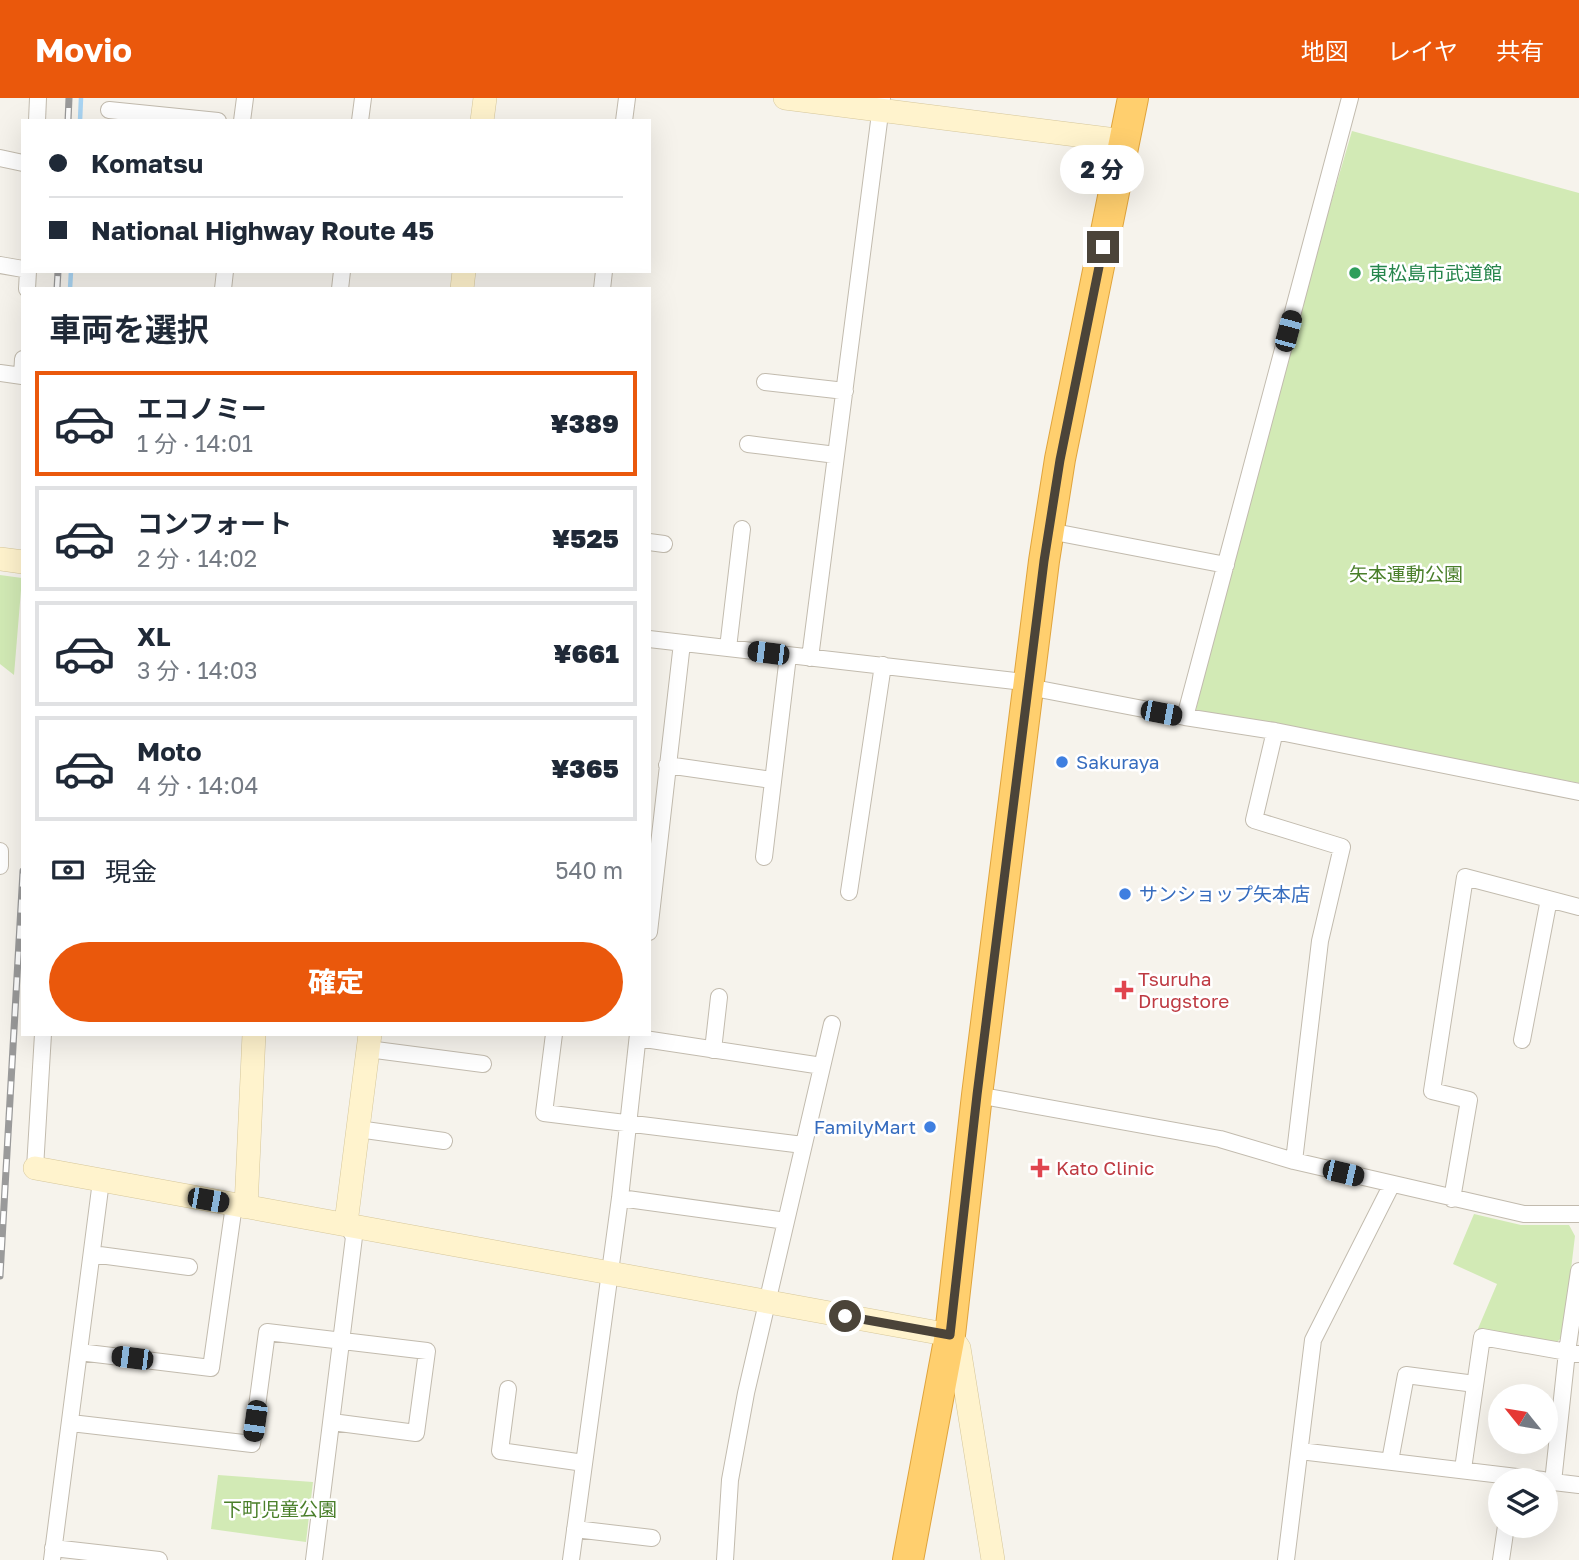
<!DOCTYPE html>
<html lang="ja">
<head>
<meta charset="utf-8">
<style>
  :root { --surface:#fff; --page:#f2f2f3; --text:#1f2937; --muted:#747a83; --line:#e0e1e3; --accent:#ea580c }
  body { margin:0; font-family:"Golos Text","Noto Sans JP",sans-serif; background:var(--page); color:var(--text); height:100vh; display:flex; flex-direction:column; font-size:26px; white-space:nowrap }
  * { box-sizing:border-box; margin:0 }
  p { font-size:23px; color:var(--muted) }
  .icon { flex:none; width:38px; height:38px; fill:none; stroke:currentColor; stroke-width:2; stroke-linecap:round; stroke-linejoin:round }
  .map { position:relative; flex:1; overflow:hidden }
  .details { position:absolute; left:21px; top:189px; width:630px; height:749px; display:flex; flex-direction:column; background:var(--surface); border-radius:0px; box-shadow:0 7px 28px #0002 }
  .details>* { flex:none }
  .guide { position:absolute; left:21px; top:21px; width:630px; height:154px; border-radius:0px; box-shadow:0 7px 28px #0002; display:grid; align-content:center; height:154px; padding:0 28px; background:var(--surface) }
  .needle { width:46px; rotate:300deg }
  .buttons { position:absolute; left:1488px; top:1286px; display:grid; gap:14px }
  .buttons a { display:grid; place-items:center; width:70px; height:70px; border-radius:50%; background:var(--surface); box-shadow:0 7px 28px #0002; font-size:35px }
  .end { position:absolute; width:32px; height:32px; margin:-16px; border:9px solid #4b4439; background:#fff; box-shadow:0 0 0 4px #fff }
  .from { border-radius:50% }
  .bubble { position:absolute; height:49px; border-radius:24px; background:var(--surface); box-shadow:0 7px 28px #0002; font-size:23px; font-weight:800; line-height:49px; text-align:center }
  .car { position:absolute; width:21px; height:42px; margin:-21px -10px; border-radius:9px; box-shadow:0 0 5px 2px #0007; background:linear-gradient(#222 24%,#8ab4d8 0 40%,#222 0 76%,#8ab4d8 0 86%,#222 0) }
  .guide b { display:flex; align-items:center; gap:24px; height:66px; font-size:26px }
  .guide b+b { border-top:2px solid var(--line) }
  .guide i { width:18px; height:18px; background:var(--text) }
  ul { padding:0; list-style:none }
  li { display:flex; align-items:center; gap:21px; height:105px; margin:0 14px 10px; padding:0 14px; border:4px solid var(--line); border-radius:0px }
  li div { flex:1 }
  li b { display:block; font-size:26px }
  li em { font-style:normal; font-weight:800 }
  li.current { border-color:var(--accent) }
  li>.icon { width:63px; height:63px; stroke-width:1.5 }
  h2 { padding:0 28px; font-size:32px; line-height:84px }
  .pay { display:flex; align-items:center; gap:18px; height:77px; padding:0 28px; font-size:26px }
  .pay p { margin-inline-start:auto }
  .cta { display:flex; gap:14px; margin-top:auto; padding:14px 28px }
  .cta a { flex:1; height:80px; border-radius:42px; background:var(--accent); color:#fff; font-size:28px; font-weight:800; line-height:80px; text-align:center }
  header { display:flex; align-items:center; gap:42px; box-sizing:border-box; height:98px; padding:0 35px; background:var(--accent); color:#fff }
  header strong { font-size:33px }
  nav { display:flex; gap:38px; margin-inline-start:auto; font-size:24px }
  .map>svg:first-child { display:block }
  .green { fill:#d2eab5 }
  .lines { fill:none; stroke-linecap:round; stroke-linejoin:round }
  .stream { stroke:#a9d4f2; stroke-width:4.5 }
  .street-casing { stroke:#c2bbae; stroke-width:18 }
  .secondary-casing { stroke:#d6c79b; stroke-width:24 }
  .highway-casing { stroke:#e0a43c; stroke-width:32 }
  .street { stroke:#fff; stroke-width:16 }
  .secondary { stroke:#fff3cd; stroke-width:23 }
  .highway { stroke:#ffcf6e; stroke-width:30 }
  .rail-casing { stroke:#9a9a9a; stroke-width:7 }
  .rail { stroke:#fff; stroke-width:4.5; stroke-dasharray:13; stroke-linecap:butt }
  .route { stroke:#4b4439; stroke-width:9 }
  .leisure-dot { fill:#2e9e5b; stroke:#fff; stroke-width:2.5 }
  .shop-dot { fill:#3f7fe0; stroke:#fff; stroke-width:2.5 }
  .health-dot { fill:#e0444e; stroke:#fff; stroke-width:2.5 }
  .labels { text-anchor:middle; stroke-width:5; stroke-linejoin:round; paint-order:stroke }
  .leisure-label { font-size:19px; fill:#27864d; stroke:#fff; text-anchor:start }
  .park-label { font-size:19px; fill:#4a7f2a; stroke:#fff }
  .shop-label { font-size:19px; fill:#366cbe; stroke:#fff; text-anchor:start }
  .health-label { font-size:19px; fill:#be3a42; stroke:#fff; text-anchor:start }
</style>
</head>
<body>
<header>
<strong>Movio</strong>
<nav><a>地図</a><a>レイヤ</a><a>共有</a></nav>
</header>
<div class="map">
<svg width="1579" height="1462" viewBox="0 0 1579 1462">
  <rect width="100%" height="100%" fill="#f6f3ec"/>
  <path class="green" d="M1352,33l227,62v590l-383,-73 59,-248z
    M0,477l22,3 -8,97 -14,-11z
    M1474,1116l47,11h48l6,11 -12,100 -6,6 -80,-11 20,-47 -44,-20z
    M218,1377l95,7 -7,60 -95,-13z"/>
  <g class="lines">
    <path class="stream" d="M80,23l1,-23
      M70,191l1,-18"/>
    <defs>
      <path id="street" d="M109,12l109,11
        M37,23l1,-23
        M242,23l3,-23
        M360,23l3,-23
        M624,23l3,-23
        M0,60l23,5
        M0,167l23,4
        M27,191l1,-18
        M223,191l2,-18
        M340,191l2,-18
        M602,191l2,-18
        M0,275l22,3 1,-17
        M765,284l80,9
        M748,346l88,11
        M1049,433l177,34
        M649,444l15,2
        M649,541l366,42 24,8 146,28 90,14 304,61
        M728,550l14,-119
        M810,560l72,-560
        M1185,619l165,-619
        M1275,633l-21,89 88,27 -22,94 -26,220
        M667,667l105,15
        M0,753v15
        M764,759l24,-201
        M849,794l34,-227
        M649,834l33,-289
        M554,936l-10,79 259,32
        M638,940l184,28
        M1522,942l27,-141
        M368,951l115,15
        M713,952l6,-53
        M977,997l243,44 74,22 230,53h55
        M358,1031l86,12
        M35,1070l8,-134
        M620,1100l166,23
        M1452,1101l17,-99 -37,-9 33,-214 114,30
        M92,1156l97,13
        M1579,1173l-12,81 12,2
        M79,1254l132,16 23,-163
        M508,1291l-8,62 84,12
        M71,1325l181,21 15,-112 160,19 -11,82 -84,-11
        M1300,1353l243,29
        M1390,1363l16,-86 69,9
        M1463,1371l19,-132 85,15 -14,130
        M1545,1383l34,4
        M575,1431l77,9
        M53,1450l106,12
        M52,1462l49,-379
        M314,1462l40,-323 -8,-14
        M571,1462l49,-362 18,-164
        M725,1462l5,-80 16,-87 86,-369
        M1286,1462l27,-220 79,-156
        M1501,1462l5,-34"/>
      <path id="secondary" d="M785,0l339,43
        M482,23l3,-23
        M462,191l2,-18
        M0,461l23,3
        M35,1070l915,167 9,13 34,212
        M246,1109l8,-173
        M346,1125l24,-189"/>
      <path id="highway" d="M908,1462l42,-225 27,-240 67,-534 16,-102 73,-361"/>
    </defs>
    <use href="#street" class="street-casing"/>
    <use href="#secondary" class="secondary-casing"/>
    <use href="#highway" class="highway-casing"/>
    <use href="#street" class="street"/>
    <use href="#secondary" class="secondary"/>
    <use href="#highway" class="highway"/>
    <defs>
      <path id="rail" d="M68,23l1,-23
        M57,191l1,-18
        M0,1178l23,-405"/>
    </defs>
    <use href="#rail" class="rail-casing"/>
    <use href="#rail" class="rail"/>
  </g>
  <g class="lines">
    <path class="route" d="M845,1218l105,19 27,-240 67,-534 16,-101 43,-213"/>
  </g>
  <circle class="leisure-dot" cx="1355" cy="175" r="7"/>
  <g class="shop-dot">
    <circle cx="1062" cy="664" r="7"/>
    <circle cx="1125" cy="796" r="7"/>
    <circle cx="930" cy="1029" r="7"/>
  </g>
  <g class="health-dot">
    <path d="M1120.5 881.5h7v7h7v7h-7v7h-7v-7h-7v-7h7z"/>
    <path d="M1036.5 1059.5h7v7h7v7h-7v7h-7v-7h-7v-7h7z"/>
  </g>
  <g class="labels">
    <g class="leisure-label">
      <text x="1369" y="182">東松島市武道館</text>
    </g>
    <g class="park-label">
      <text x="1406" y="483">矢本運動公園</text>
      <text x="280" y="1418">下町児童公園</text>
    </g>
    <g class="shop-label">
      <text x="1076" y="671">Sakuraya</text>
      <text x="1139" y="803">サンショップ矢本店</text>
      <text x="916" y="1036" text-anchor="end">FamilyMart</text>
    </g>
    <g class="health-label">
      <text x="1138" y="888">Tsuruha<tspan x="1138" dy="22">Drugstore</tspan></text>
      <text x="1056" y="1077">Kato Clinic</text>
    </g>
  </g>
</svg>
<div class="buttons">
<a><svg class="needle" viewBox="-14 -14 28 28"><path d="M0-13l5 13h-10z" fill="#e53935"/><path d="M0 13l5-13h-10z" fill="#747a83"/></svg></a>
<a><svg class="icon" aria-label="layers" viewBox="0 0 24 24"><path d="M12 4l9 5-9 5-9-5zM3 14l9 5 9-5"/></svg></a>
</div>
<i class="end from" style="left:845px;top:1218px"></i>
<i class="end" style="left:1103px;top:149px"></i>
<div class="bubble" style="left:1060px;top:47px;width:84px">2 分</div>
<i class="car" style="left:1288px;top:233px;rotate:15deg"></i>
<i class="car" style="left:768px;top:555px;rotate:277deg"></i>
<i class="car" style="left:1161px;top:615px;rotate:101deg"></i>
<i class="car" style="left:1343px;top:1075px;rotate:103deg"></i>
<i class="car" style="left:208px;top:1102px;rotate:100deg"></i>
<i class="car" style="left:132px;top:1260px;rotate:277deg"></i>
<i class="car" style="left:255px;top:1323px;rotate:188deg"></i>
<div class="guide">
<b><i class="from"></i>Komatsu</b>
<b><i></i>National Highway Route 45</b>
</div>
<section class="details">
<h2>車両を選択</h2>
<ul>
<li class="current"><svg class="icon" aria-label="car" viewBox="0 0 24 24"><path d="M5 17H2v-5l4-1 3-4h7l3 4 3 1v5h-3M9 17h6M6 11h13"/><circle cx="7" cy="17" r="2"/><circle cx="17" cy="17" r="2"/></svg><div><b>エコノミー</b><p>1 分 · 14:01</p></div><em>¥389</em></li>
<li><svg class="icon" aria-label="car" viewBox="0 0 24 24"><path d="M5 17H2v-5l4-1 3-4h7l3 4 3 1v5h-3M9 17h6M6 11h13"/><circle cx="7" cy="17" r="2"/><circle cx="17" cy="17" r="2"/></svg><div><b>コンフォート</b><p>2 分 · 14:02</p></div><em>¥525</em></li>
<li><svg class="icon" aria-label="car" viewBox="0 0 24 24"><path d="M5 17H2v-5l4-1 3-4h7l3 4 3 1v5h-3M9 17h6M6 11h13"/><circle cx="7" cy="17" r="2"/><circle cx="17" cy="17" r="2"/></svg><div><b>XL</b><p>3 分 · 14:03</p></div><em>¥661</em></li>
<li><svg class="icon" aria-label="car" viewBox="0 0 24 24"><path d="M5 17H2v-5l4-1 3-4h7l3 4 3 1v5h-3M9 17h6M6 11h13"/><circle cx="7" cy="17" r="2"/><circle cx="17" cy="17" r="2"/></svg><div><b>Moto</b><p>4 分 · 14:04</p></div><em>¥365</em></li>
</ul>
<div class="pay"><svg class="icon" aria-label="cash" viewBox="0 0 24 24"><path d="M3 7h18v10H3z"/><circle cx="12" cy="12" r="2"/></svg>現金<p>540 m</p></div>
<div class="cta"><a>確定</a></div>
</section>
</div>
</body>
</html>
